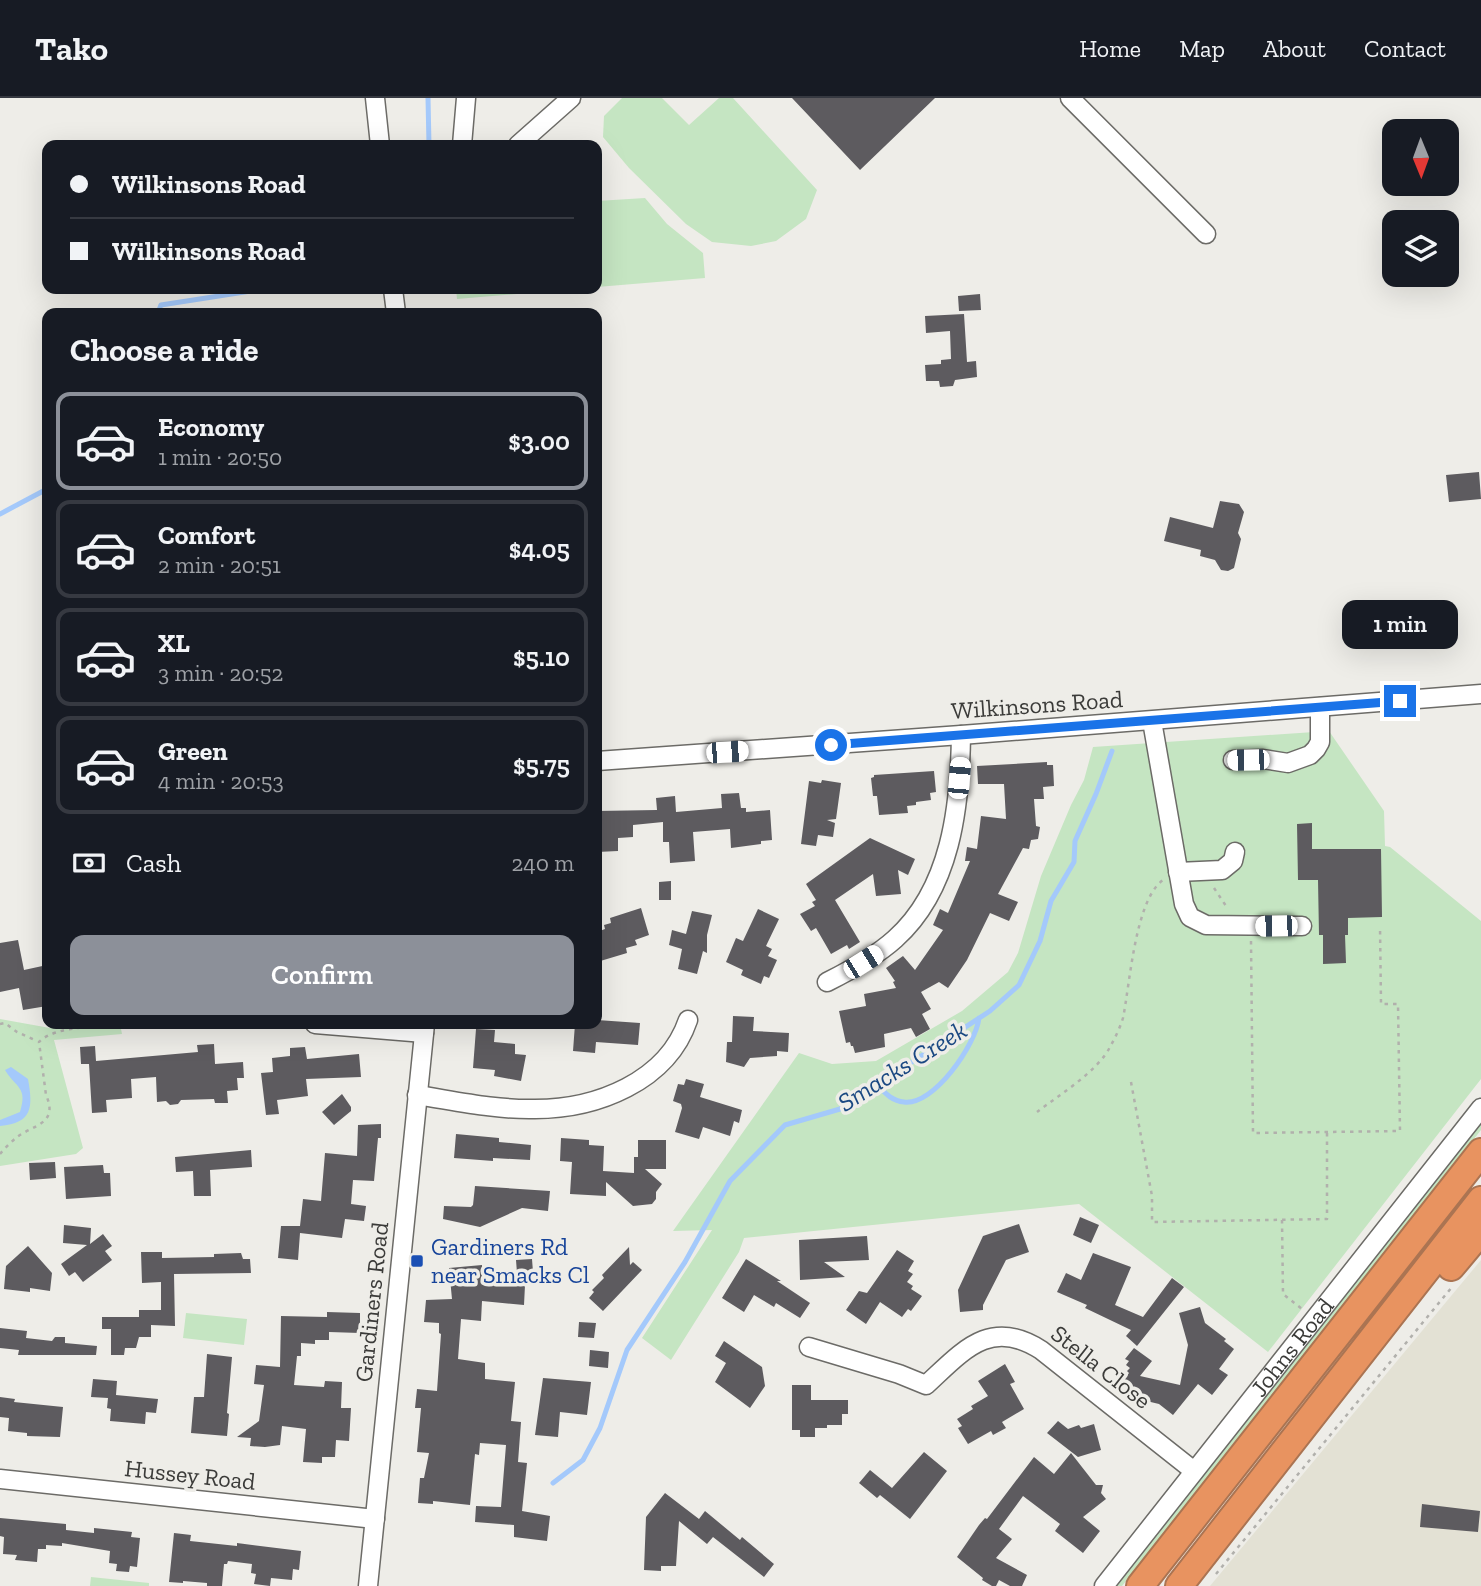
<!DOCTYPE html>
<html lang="en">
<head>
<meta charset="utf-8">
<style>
  :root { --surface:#171b24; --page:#20242c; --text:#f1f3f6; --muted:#9ea1a6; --line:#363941; --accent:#8c9099 }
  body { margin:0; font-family:"Zilla Slab",serif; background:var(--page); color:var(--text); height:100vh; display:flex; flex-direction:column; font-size:26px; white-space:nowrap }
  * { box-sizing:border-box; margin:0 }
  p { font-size:23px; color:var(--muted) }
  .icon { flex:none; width:38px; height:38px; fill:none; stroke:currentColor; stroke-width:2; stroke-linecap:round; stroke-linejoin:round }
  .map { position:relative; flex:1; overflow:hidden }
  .drawer { position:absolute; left:42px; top:210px; width:560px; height:721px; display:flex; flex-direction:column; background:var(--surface); border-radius:14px; box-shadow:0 7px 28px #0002 }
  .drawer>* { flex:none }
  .guide { position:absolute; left:42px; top:42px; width:560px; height:154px; border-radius:14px; box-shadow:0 7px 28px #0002; display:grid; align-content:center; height:154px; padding:0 28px; background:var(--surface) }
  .needle { width:46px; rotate:179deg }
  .controls { position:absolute; left:1382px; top:21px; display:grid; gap:14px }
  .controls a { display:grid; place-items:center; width:77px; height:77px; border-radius:14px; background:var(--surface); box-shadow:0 7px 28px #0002; font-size:35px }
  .end { position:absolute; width:32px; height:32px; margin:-16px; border:9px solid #1a73e8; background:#fff; box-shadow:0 0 0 4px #fff }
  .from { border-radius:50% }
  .bubble { position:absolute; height:49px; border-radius:14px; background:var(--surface); box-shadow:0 7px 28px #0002; font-size:23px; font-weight:600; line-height:49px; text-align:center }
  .car { position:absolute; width:21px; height:42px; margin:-21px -10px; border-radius:9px; box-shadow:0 0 5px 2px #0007; background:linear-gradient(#fff 24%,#345 0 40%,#fff 0 76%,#345 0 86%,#fff 0) }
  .guide b { display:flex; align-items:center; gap:24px; height:66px; font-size:26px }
  .guide b+b { border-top:2px solid var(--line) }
  .guide i { width:18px; height:18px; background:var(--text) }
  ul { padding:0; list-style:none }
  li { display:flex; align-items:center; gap:21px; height:98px; margin:0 14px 10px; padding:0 14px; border:4px solid var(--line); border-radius:14px }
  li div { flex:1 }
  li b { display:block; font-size:26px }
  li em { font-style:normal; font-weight:600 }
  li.current { border-color:var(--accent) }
  li>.icon { width:63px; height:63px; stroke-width:1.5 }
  h2 { padding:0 28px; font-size:32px; line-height:84px }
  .pay { display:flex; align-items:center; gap:18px; height:77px; padding:0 28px; font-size:26px }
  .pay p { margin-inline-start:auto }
  .primary-button { display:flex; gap:14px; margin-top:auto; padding:14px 28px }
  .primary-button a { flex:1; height:80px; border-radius:14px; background:var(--accent); color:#fff; font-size:28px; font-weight:600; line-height:80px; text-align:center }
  header { display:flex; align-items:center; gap:42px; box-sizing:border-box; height:98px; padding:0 35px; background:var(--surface); border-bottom:2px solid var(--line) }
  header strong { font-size:33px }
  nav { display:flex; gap:38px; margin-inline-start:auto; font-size:24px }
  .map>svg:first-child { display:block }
  .built { fill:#e3e1d4 }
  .green { fill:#c5e5c2 }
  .water { fill:#a4c9fb }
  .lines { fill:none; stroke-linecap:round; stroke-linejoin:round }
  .stream { stroke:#a4c9fb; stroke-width:5 }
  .building { fill:#5d5b5f }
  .minor-casing { stroke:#6c6b67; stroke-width:21 }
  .highway-casing { stroke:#ab7452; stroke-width:30 }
  .path { stroke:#b1b0ac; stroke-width:2.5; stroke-dasharray:3.5 5; stroke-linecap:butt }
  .minor { stroke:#fff; stroke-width:18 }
  .highway { stroke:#e89360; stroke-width:26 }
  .route { stroke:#1a73e8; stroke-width:9 }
  .transit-dot { fill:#1a4fb4; stroke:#eeede8; stroke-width:2.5 }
  .labels { text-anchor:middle; stroke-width:7; stroke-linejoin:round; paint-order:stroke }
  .street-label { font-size:24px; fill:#3b3b39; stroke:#eeede8 }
  .transit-label { font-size:24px; fill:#164399; stroke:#eeede8; text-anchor:start }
  .water-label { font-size:26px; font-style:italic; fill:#1a4882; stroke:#eeede8 }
</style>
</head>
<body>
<header>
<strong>Tako</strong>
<nav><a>Home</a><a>Map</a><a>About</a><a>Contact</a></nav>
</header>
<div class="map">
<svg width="1481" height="1488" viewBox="0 0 1481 1488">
  <rect width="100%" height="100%" fill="#eeede8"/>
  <path class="built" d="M1481,1162v326h-271z"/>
  <path class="green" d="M622,0h40l27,27 30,-27h14l84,92 -11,29 -30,22 -25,5 -39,-4 -26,-18 -57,-56 -26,-31 1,-21z
    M645,100l22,26 36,29 2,25 -108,9v-86z
    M456,191h121l-120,10z
    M1329,633l55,80 1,35 5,1 91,74v158l-213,273 -189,-148 -335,34 -5,14 -68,108 -29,-22 70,-108 -39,1 126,-178 33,11 44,-3 86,-50 46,-39 10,-19 23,-77 30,-71 13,-25 9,-33z
    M0,921l50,9 70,-4 2,10 -68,6 29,108 -7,6 -76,12z
    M1481,1018v14l-341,434 -18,22h-11z
    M186,1215l61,6 -3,26 -61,-7z
    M91,1479l58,6v3h-59z"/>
  <path class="water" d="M11,969l17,12c5,28 5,44 -28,47v-6l20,-8c8,-25 -4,-24 -15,-42z"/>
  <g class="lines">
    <path class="stream" d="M428,0l1,47
      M158,215l3,-8 103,-16
      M0,416l47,-25
      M877,987c8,8 15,16 27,17 30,4 72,-58 75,-84
      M553,1385l30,-23 17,-32 27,-78 58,-88 45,-81 55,-56 55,-16 150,-98 29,-26 21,-44 11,-40 23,-39 1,-21 21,-47 16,-43"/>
  </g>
  <path class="building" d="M792,0h143l-75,72z
    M980,196l1,16 -22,1 -1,-15z
    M964,216l3,48 9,-1 1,16 -22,3 -2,6 -13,1 -1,-6h-13l-1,-16 16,-1v-4l10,-1 -1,-28 -24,2 -1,-17z
    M1479,374l2,27 -32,3 -3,-27z
    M1220,403l19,3 5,8 -6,21 3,6 -7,29 -6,3 -7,-1 -6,-10 -15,-4 1,-6 -37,-9 6,-24 43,11z
    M1047,664v3h6l1,21 -11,1 1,12h-10l2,27 4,1 -2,12 -7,1 -2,9 -6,-1 -25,46 20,8 -9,19 -19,-8 -23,47 -19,28 -9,-6 -18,10 10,17 -9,5 8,15 -14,8 -5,-9 -27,6 1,13 -30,6 -2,-7h-2l-1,-4 -4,1 -7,-32 27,-5 -2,-12 32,-6 -3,-6 2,-1 -9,-13 17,-12 12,14 28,-40 -10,-5 7,-16 8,4 22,-52h-5l2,-14 10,2 4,-33 25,3 -2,-35h-26l-1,-18z
    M934,673l2,21 -6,1 1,7 -15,2v3l-9,1 1,7 -29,2 -2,-19h-4l-2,-18 3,-1v-2z
    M822,682l19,3 -5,36 -9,1 8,3 -2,14 -15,-2 -2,11 -15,-2 8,-63 12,2z
    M739,695l2,15h5v4l24,-2 2,30 -11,1v3l-30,4 -1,-19 -37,3 2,29 -25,2 -1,-21h-6v-20l-30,3v12l-15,1v13l-21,1v-41l60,-1 -1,-12 19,-2 1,16 46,-4 -1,-14z
    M1312,725v26h69l1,68 -34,1v17h-3l1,28 -23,1v-29h-4l-1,-55h-20l-1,-56z
    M870,740l45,21 -7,16 -10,-5 3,24 -25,2 -3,-22 -38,26 25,42 -11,7 -2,-4 -16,9 -15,-26 -5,3 -11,-17 15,-8 -3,-4 4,-2 -10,-16z
    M671,783v19h-12v-18z
    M641,810l8,27 -14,5 2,5 -11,3 1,5 -30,9v-30l8,-3 -1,-4 7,-2 -1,-5z
    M758,811l21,10 -13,27 6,3 -4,7 9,4 -8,18 -5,-2 -3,8 -20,-9 2,-5 -17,-8 10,-24 7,3z
    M692,813l20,4 -5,20v18l-4,-2 -6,23 -19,-5 4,-20 -13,-4 3,-15 14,4z
    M18,842l6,30 23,-5v17l-4,1 4,23 -24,4 -4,-22 -19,4v-49z
    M733,918l21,1 -1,14 36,2 -1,19 -11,-1v5l-27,2 -6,9 -18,-5 1,-20h5z
    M597,922l43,3 -2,22 -42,-3 -1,11 -22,-2 2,-27h22z
    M476,931l19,1 -1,12 21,2v10l11,1 -5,26 -27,-5 1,-6 -22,-2z
    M214,946l1,20 28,-2 1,16h-7l1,12 -11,1 1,12h-13l-1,-4 -33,1 -3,4 -8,1 -4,-4 -9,1 -1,-25 -25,2 1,19 -26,2 1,12 -15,1 -3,-49h-8l-1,-17 15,-1 1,15 102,-9 -1,-7z
    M305,949l2,12 52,-5 2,23 -55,2 2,17 -31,4 2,14 -13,1 -5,-42 12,-1 -1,-14 18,-2v-8z
    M686,981l18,5 -4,13 42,13 -3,13 -5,-2 -4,15 -27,-9 -4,12 -24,-7 7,-24 -1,-4 -8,-3 5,-17 6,1z
    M342,996l9,13v4l-17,14 -12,-13z
    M381,1026v14h-3l-4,43 -21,-1 -2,24 15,2 -2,15 -19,-2 -3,19 -42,-5 -2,27 -20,-2 3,-32h19l3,-27 18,2 4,-48 32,3 1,-31z
    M456,1036l43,4v4l32,3 -1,15 -37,-2v3l-39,-3z
    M561,1040l28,2v5l15,1 -1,25 31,2v-16h4v-17h28v29h-21l17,15 -6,8v7l-4,5 -19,2 -27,-24v14l-36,-2 2,-32 -12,-1z
    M251,1052l1,17 -42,3 1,26h-17l-1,-25 -17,1 -1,-15z
    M55,1064l1,16 -26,2 -1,-17z
    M103,1067l1,8h6l1,23 -45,3 -2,-32z
    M475,1088l75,5 -2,20 -26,-3 -42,19 -37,-8 1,-13 27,1 2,-2z
    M1080,1119l19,8 -8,18 -18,-8z
    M1019,1126l10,28 -23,8 -23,45v5l-23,2 -2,-22 25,-54z
    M64,1127l27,3 -1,16 13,-10 9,12 -7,5 7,9 -29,22 -8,-10 -6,4 -8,-12 26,-19 -24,-2z
    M867,1138l2,24 -45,2 21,15 -45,3 -1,-40z
    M28,1148l24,27 -2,18 -20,-3v4l-26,-3 2,-23z
    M629,1149l1,18 3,-3 9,8 -39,41 -14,-13 5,-6 -2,-2 12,-12 -2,-3z
    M897,1152l17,11 -6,10 5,3 -6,8 6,4 -2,3 11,7 -11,15 -3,-2 -6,8 -22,-15 -14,22 -20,-14 13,-19 8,2z
    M141,1154h21v6l52,-1v-3l27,-1 2,6h7l1,14 -77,1 1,52 -24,-1v12h-12l-3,11h-11l-1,7h-13v-26h-9v-12h37v-7h22v-28l-19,1z
    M1093,1155l38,14 -16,38 28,12 29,-39 12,9 -47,59 -11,-10 5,-6 -46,-22 2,-3 -30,-13 9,-19 15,7z
    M532,1161l1,13 -16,1 -1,-13z
    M746,1161l35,22h-4l33,22 -10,15 -24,-15 -2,4 -20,-12 -10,17 -22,-14z
    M482,1167v6h5l1,12 37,2 -1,20 -42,-4 -1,20 -20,-2 -3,40 27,4v16l30,3 -4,39 10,1 -3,40 9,1 -5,48 28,5 -3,25 -33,-4v-12l-39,-3 1,-16 25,1 5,-62 -26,-2 -1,12 -4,-1 -5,51 -37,-4v3l-15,-1 2,-25h4l5,-25 -12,-1 4,-44h-6l2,-19 20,2 4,-57 -2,-1v-10l-15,-1 2,-22 26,-1 -3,-31z
    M1200,1209l5,16 21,16 -2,2 10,8 -15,20 9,6 -16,20 -14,-11 -25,31 -14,-11 -25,-6 -16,-10 11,-15 -2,-2 3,-3 -4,-3 3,-4 -4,-2 9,-11 18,13 -12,15 40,9 8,-40 -9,-32z
    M327,1214l33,1v20l-31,-1v8h-14v4l-14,-1v13h-4l-3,29 30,2 1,-6 17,1 -1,26h10l-2,33 -13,-1 -1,17h-13v6l-19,-1 3,-33 -24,-3 -2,19 -15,2 -15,-1 1,-8 -14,-1 22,-16 5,-36 -10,-1 2,-19 24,2 1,-51 46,1z
    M579,1224l17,1 -2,15 -16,-1z
    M0,1230l27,3 -1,7 26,3 3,-4h10v6l32,3 -1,9h-78l1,-5 -19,-2z
    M724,1243l38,26 3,19 -15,22 -35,-26 11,-19 -11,-7z
    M590,1252l19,2 -1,16 -19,-2z
    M207,1256l25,3 -5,56 2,1 -2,22 -36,-3 3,-36h10z
    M1005,1266l10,18 -5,2 14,25 -22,13 4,6 -13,7 -2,-4 -23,13 -10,-16 4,-2 -5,-7 16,-10 -2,-3 17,-10 -10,-15z
    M543,1280l48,4 -4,33 -27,-3 -2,25 -23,-2z
    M93,1281l24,2 -1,14 42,4 -2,14 -10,-1 -1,12 -35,-3 1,-12 -4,-1 1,-10 -17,-1z
    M792,1287h19v15h37v14h-6v11h-15v3h-12v9h-15v-7h-8z
    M0,1299l15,2 -1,3 49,5 -3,30 -33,-1v-3l-19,-2 1,-13 -9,-1z
    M1058,1323l10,8 11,-4 2,3 13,-4 7,26 -23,7 -31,-24z
    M924,1354l23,19 -37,48 -30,-24 -3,3 -18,-15 11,-13 22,18z
    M1071,1355l25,32h7l-2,8 5,6 -23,18 17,14 -17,22 -28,-22 5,-7 -37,-28 -24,33 13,10 -16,19 31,17 -5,11h-12l-11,-6 -3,6h-4l-10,-6 1,-2 -26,-21 22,-32 6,-7 2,1 47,-62 20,17z
    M665,1395l34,26 6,-8 35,29 2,-3 32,27 -10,13 -51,-40 -6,7 -28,-23 -3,45h-15v5l-17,-1 2,-53z
    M1422,1406l58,7 -2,21 -58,-5z
    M0,1420l66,6v6l28,3v-5l38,4 -1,5 9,1 -3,29 -7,-1 -1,6 -13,-1 1,-7 -8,-1 1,-12 -48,-8v3l-16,-1v4h-8l-1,13 -22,-2 2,-5 -14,-1 1,-17 -4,-1z
    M174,1435l17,2 -1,6 47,5v-3l64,8 -2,19 -6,-1 -1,11 -21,-2 -1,8 -16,-2 2,-10 -5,-1 1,-9 -24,-3 -1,3h-3l-2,22h-15v-3l-24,-2v2l-14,-1z"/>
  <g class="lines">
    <defs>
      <g id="minor">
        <path d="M375,0l5,47"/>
        <path d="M1070,0l136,136"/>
        <path d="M462,47l4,-47"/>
        <path d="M518,47l53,-47"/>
        <path d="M393,191l3,24"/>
        <path d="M1152,623l32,183 6,13 16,8 96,1"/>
        <path d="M1233,662l30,-1 25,4 22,-8 6,-6 4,-7v-35"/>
        <path d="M597,663l364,-26 520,-41"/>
        <path d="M1178,774l44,-2 11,-9 2,-9"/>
        <path d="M827,884c24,-12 48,-25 68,-43 56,-50 65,-132 66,-204"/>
        <path d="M315,926l109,9"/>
        <path d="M417,997c39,6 79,15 118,14 61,0 132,-27 153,-89"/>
        <path d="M809,1249l90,27 27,11c37,-34 64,-68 115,-35l153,121"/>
        <path d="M0,1381l375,40"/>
        <path d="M368,1488l57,-562"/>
        <path id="s1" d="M1104,1488l377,-478"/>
      </g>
      <path id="highway" d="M1451,1169l30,-36
        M1140,1488l341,-434
        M1179,1488l302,-386"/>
    </defs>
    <use href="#minor" class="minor-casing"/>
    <use href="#highway" class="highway-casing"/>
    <path class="path" d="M1214,790l14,21
      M1251,843l2,192 147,-2 -2,-127h-17l-1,-78
      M0,926l5,-1 12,9 20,9
      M1131,984l21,114v26l175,-3v-87
      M1037,1014c22,-17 60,-40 73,-65 5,-9 10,-19 13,-29 7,-34 12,-118 40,-138
      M0,1056c5,-6 11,-12 17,-17 16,-12 42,-13 29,-42l-7,-53c17,-17 61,-15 85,-18
      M1282,1122l1,74 19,15
      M1216,1476l236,-287"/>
    <use href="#minor" class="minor"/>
    <use href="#highway" class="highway"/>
  </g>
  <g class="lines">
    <path class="route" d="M831,647l569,-44"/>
  </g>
  <rect class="transit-dot" x="410" y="1156" width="14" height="14" rx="3.5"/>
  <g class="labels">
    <g class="street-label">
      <text transform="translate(1037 607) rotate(-4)" y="8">Wilkinsons Road</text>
      <text transform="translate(372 1204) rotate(-84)" y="8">Gardiners Road</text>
      <text dy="8" stroke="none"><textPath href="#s1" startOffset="304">Johns Road</textPath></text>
      <text transform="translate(1101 1269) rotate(38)" y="8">Stella Close</text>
      <text transform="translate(190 1377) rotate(6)" y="8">Hussey Road</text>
    </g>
    <g class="transit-label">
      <text x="431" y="1157">Gardiners Rd<tspan x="431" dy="28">near Smacks Cl</tspan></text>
    </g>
    <g class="water-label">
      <text transform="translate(902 968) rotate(-32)" y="9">Smacks Creek</text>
    </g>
  </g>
</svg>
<div class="controls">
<a><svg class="needle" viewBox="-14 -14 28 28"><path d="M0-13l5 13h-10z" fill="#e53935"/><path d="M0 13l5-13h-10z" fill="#9ea1a6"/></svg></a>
<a><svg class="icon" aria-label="layers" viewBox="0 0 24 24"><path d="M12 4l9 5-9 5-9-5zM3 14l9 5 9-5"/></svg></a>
</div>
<i class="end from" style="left:831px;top:647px"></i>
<i class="end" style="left:1400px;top:603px"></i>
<div class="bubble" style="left:1342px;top:502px;width:116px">1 min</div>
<i class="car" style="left:727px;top:654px;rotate:86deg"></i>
<i class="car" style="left:1248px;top:662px;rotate:269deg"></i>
<i class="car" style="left:959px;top:680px;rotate:5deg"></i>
<i class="car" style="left:1276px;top:828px;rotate:269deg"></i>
<i class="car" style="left:863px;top:864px;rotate:58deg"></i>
<div class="guide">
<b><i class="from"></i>Wilkinsons Road</b>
<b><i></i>Wilkinsons Road</b>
</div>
<section class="drawer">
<h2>Choose a ride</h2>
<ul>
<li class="current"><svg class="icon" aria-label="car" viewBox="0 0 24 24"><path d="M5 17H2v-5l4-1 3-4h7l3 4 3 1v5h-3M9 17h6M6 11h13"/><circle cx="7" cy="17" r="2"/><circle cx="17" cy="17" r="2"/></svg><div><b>Economy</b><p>1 min · 20:50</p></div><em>$3.00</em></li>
<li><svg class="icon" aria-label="car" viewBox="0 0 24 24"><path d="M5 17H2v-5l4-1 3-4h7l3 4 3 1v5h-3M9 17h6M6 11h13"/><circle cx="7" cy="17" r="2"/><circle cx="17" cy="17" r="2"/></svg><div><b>Comfort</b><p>2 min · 20:51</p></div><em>$4.05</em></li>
<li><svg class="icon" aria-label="car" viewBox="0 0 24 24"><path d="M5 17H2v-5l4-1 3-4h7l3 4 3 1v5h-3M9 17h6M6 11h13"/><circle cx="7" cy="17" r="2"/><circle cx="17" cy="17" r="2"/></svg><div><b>XL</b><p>3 min · 20:52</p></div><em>$5.10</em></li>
<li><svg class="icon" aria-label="car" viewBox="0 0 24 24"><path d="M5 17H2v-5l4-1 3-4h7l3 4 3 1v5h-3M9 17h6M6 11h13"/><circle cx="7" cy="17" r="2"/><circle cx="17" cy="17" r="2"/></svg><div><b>Green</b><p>4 min · 20:53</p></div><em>$5.75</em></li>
</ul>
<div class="pay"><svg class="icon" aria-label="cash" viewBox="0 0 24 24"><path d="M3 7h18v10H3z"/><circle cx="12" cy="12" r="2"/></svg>Cash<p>240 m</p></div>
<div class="primary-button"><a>Confirm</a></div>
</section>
</div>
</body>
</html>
